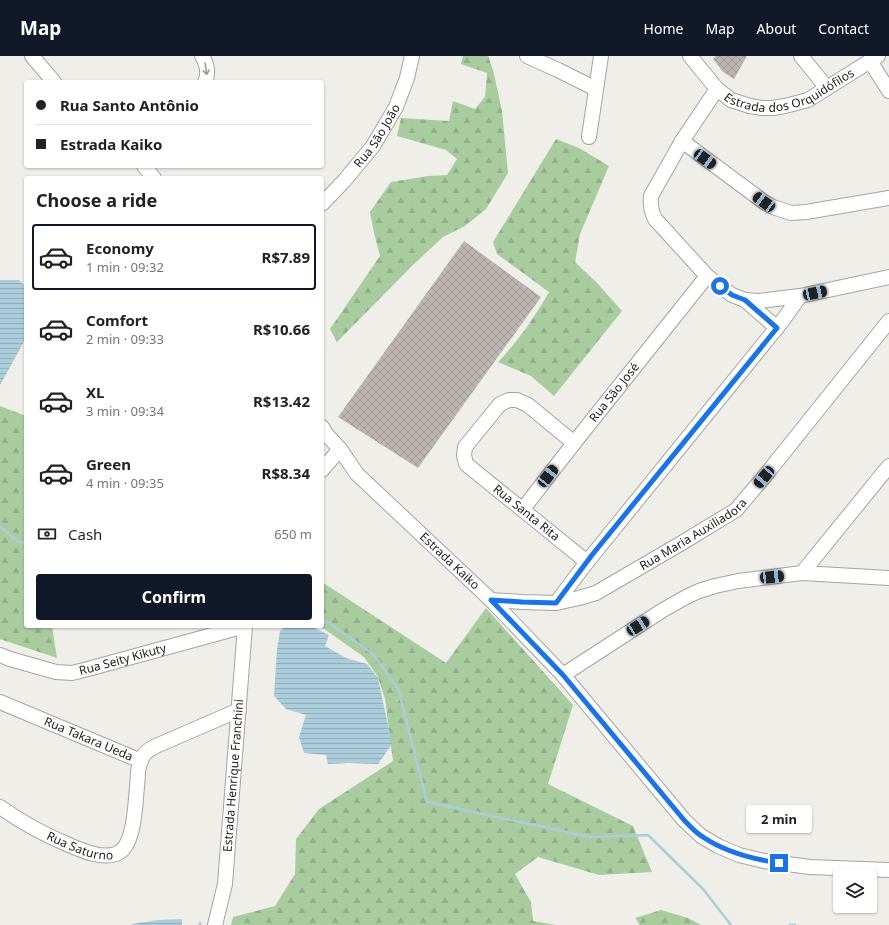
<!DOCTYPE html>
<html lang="en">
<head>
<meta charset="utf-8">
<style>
  :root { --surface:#fff; --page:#f2f2f2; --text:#222; --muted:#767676; --line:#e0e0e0; --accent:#111827 }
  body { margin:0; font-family:"Noto Sans",sans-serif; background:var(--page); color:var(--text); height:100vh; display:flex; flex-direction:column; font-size:15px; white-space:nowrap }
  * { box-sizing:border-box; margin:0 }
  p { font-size:13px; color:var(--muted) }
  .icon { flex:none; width:22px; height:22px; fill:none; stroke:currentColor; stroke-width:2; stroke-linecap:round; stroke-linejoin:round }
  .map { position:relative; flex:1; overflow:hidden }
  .details { position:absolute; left:24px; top:120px; width:300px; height:452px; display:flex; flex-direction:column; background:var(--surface); border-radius:4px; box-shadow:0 1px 3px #0004 }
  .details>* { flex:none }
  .guide { position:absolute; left:24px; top:24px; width:300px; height:88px; border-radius:4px; box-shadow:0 1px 3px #0004; display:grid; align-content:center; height:88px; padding:0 12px; background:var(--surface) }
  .tools { position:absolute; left:833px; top:813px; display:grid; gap:8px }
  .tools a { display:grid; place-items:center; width:44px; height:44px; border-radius:4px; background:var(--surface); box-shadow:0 1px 3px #0004; font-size:20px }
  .end { position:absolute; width:18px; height:18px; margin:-9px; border:5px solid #1a73e8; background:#fff; box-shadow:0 0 0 2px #fff }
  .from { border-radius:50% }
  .bubble { position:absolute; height:28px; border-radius:4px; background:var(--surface); box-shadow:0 1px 3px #0004; font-size:13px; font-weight:700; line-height:28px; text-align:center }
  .car { position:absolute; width:12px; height:24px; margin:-12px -6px; border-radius:5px; box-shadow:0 0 3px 1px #0007; background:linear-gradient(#222 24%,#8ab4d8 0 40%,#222 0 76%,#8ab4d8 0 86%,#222 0) }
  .guide b { display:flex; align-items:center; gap:14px; height:38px; font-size:15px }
  .guide b+b { border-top:1px solid var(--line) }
  .guide i { width:10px; height:10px; background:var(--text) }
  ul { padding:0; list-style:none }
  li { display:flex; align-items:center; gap:12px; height:66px; margin:0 8px 6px; padding:0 4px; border:2px solid transparent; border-radius:4px }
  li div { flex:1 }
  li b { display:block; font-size:15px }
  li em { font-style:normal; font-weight:700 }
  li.current { border-color:var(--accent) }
  li>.icon { width:36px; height:36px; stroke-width:1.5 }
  h2 { padding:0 12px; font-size:18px; line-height:48px }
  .pay { display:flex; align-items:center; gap:10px; height:44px; padding:0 12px; font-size:15px }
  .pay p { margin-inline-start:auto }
  .cta { display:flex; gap:8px; margin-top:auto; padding:8px 12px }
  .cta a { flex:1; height:46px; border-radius:4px; background:var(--accent); color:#fff; font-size:16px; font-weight:700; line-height:46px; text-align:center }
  header { display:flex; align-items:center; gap:24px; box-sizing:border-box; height:56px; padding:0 20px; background:var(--accent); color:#fff }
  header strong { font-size:19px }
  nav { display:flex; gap:22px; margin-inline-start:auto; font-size:14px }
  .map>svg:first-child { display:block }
  .forest { fill:url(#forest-firs) }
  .water { fill:url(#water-rules) }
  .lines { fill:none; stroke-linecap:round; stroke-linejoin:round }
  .stream { stroke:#abccda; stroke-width:2.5 }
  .building { fill:url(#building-cross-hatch) }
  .minor-casing { stroke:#a4a4a4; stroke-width:16 }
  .minor { stroke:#fff; stroke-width:14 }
  .oneway { stroke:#9b9b9b }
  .route { stroke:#1a73e8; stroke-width:5 }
  .labels { text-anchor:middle; stroke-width:3.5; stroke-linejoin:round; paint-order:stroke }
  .street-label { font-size:12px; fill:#202020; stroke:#fff }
</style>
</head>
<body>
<header>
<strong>Map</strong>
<nav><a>Home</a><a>Map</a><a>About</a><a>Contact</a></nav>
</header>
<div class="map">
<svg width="889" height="869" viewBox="0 0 889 869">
  <defs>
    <pattern id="forest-firs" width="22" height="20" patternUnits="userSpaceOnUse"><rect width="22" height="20" fill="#a9cc9f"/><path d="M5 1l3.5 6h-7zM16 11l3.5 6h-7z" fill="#91af89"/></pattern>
    <pattern id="water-rules" width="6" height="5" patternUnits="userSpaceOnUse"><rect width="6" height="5" fill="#abccda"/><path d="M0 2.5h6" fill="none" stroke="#93afbb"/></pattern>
    <pattern id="building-cross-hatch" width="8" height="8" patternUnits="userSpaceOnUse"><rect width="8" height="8" fill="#bdb6b0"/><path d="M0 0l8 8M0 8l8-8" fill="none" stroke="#a29c97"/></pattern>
  </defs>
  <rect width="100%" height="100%" fill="#f0eee8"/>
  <path class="forest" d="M463,0h25l5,14 9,41 6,62 -22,36 -21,17 -22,11 -30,28 -76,77 -7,-13 50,-73 -6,-23 -4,-21 21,-30 37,-6 19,-1 10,-16 -11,-9 -49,-14 4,-18 48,3 4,-20 22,8 10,-12 2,-24 -26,-9z
    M556,83l23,9 30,18 -29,68 -5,28 22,21 25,28 -68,85 -23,-20 -33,-14c21,-22 36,-44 51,-70l-52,-38 -4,-12z
    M0,350l26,10v210h26l5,32 -57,-19z
    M322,526l124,81 40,-55 87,97 -25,79 85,42 19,46 -53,3 -61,-18 -23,17 16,28 2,19 23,4h-325l2,-8 42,-11 20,-32 1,-35 23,-30 74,-48 -8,-62 -7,-22 -14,-20 -44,-31h2z
    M661,854l27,8 13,7h-61l-5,-7z"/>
  <path class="water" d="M0,224h19l7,7v51l-26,47z
    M285,570h25l19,9 -4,11 21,12 21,6 11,14 14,66 -14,20 -29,-1 -21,1 -2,-9 -22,-2 -5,-16 7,-22 -20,-6 -12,-13 3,-47 3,-18z
    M182,863v6h-51l2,-1 25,-4z"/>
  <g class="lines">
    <path class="stream" d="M0,470l17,15 9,2
      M322,562l51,36 25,34 29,114 163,35 58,-2 55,54 28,36
      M200,869v-2
      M790,869h5"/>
  </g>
  <path class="building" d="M716,0h31l-13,23 -11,-7 -10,-13z
    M464,185l77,56 -123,171 -80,-51z"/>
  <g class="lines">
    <defs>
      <g id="minor">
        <path d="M32,0l22,26"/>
        <path d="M202,0c5,7 7,18 3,26"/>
        <path d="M527,0l31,14 38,19"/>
        <path id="s1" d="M690,0l27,33 14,11 19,6 12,2h11l12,-2 23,-6 19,-12 51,-32"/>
        <path d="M801,0l26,32"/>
        <path d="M870,5l19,30"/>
        <path d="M717,33l-35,52 -31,55c-1,9 0,15 4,23l52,57 25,19 13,5 14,1 41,-5 89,-19"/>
        <path d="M589,81l12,-81"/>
        <path d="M682,85l82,61 9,5 18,6 15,-1 83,-14"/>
        <path d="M144,110l10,12"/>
        <path id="s2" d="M322,148l22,-23 29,-35 23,-39 11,-29 5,-22"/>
        <path d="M745,244l32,28"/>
        <path id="s3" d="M322,371l4,7 14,15 17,25 134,126 72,75 121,145 17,16 17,10 21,9 25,6 46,6 79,3"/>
        <path id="s4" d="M574,387l-46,-38 -11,-5h-8l-9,4 -35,43 -1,8 2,9 121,98"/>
        <path d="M322,414l18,-21"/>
        <path id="s5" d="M523,453l51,-66 133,-167"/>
        <path d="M802,517l87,-107"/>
        <path id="s6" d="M491,544l31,2 34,1 23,-5 17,-5 84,-49 56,-34 28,-33 125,-156"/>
        <path d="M556,547l31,-41 196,-242 17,-24"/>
        <path id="s7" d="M0,599l10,4 46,13 16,1 16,-4 157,-43"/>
        <path d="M563,619l100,-65 25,-14 11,-5 16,-5 23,-5 64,-8 87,5"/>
        <path id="s8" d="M0,646l141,59"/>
        <path id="s9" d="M0,751c21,15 45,28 69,38 14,6 32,14 47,9 19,-6 19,-50 21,-67 1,-8 0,-19 4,-27 3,-7 8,-11 15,-14l83,-36"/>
        <path id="s10" d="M215,869l10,-41 2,-26 18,-232"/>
      </g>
    </defs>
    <use href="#minor" class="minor-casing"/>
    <use href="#minor" class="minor"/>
  </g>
  <defs><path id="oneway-shaft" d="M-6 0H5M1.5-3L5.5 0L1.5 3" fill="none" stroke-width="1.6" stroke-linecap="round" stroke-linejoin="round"/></defs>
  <use class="oneway" href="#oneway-shaft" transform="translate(206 13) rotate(82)"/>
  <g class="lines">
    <path class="route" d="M720,230l12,9 13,5 32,28 -185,227 -36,48 -34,-1 -31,-2 72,75 121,145c6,6 12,13 19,17 22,15 49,22 76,26"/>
  </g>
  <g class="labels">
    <g class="street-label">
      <text dy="4" stroke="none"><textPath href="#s1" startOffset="123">Estrada dos Orquidófilos</textPath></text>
      <text dy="4" stroke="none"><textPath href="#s2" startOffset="88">Rua São João</textPath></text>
      <text dy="4" stroke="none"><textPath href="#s5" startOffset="148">Rua São José</textPath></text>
      <text dy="4" stroke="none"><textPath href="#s4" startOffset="240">Rua Santa Rita</textPath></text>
      <text dy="4" stroke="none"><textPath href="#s6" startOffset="220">Rua Maria Auxiliadora</textPath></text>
      <text dy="4" stroke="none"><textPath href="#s3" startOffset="186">Estrada Kaiko</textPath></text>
      <text dy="4" stroke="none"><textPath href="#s7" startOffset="127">Rua Seity Kikuty</textPath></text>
      <text dy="4" stroke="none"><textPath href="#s8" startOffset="96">Rua Takara Ueda</textPath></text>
      <text dy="4" stroke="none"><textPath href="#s10" startOffset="151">Estrada Henrique Franchini</textPath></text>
      <text dy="4" stroke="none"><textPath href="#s9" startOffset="90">Rua Saturno</textPath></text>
    </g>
  </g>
</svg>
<div class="tools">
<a><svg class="icon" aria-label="layers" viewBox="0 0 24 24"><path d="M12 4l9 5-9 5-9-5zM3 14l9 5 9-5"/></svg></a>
</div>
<i class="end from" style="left:720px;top:230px"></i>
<i class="end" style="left:779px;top:807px"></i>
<div class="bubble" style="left:746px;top:749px;width:66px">2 min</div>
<i class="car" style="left:705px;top:103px;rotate:126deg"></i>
<i class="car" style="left:764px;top:146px;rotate:306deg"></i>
<i class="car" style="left:815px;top:237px;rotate:78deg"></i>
<i class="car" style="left:548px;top:420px;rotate:38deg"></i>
<i class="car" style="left:764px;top:421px;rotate:220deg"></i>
<i class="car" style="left:772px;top:521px;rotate:84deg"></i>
<i class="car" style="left:638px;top:570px;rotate:57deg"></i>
<div class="guide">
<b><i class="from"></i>Rua Santo Antônio</b>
<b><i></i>Estrada Kaiko</b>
</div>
<section class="details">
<h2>Choose a ride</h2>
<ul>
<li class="current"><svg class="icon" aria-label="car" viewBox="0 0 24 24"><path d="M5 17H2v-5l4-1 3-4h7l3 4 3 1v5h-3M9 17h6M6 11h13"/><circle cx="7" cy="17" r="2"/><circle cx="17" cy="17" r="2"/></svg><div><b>Economy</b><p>1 min · 09:32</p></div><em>R$7.89</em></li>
<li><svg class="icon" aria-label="car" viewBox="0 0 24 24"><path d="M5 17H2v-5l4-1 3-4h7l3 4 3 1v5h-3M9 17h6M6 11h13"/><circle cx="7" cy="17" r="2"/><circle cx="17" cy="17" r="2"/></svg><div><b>Comfort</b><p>2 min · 09:33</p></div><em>R$10.66</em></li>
<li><svg class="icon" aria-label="car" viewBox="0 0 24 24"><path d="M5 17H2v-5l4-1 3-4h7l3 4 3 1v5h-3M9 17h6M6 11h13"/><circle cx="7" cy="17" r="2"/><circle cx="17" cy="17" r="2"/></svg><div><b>XL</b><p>3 min · 09:34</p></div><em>R$13.42</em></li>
<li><svg class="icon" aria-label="car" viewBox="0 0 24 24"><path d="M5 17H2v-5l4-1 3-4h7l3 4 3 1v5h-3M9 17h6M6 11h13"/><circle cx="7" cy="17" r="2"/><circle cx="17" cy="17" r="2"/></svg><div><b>Green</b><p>4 min · 09:35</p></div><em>R$8.34</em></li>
</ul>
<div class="pay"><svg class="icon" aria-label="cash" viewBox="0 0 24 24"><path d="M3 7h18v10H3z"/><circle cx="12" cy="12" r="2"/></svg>Cash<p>650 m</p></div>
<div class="cta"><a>Confirm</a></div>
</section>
</div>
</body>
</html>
